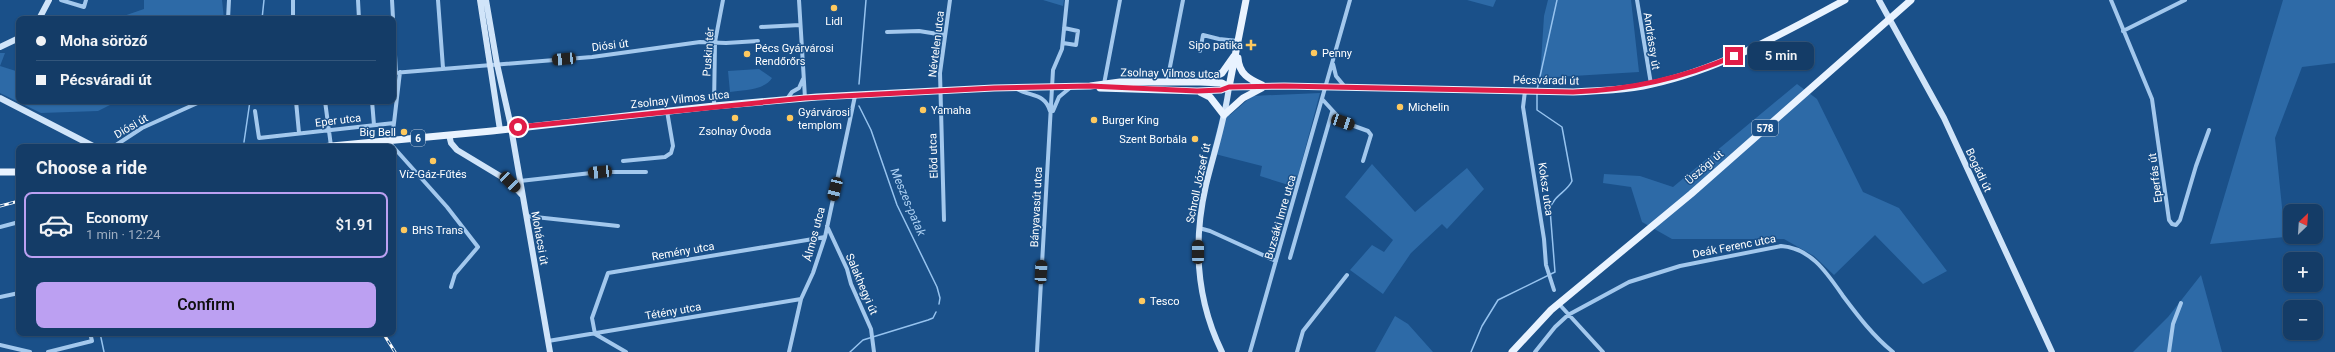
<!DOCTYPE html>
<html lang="en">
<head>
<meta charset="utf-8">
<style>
  :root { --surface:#143c67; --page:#214770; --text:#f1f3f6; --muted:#9dadc0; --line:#33567b; --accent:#bca0f2 }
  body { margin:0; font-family:Roboto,sans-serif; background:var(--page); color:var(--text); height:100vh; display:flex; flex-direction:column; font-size:15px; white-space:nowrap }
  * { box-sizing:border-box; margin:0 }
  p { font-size:13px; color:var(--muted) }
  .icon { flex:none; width:22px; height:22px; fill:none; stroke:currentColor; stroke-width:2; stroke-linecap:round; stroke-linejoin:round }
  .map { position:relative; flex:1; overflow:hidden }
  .details { position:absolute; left:16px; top:144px; width:380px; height:192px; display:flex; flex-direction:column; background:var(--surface); border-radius:8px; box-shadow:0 1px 3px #0004,0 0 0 1px var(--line) }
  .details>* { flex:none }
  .guide { position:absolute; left:16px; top:16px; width:380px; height:88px; border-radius:8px; box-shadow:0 1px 3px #0004,0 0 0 1px var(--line); display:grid; align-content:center; height:88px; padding:0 20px; background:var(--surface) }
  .needle { width:26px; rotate:25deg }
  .tools { position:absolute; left:2283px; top:204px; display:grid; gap:8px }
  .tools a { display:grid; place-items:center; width:40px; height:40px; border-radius:8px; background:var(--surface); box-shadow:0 1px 3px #0004,0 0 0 1px var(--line); font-size:20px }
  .end { position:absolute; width:18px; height:18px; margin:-9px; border:5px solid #e11d48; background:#fff; box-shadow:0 0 0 2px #fff }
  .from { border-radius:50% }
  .bubble { position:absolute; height:28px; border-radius:8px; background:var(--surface); box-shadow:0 1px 3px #0004,0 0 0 1px var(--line); font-size:13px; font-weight:600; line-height:28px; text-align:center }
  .car { position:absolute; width:12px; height:24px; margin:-12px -6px; border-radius:5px; box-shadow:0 0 3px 1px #0007; background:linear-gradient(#222 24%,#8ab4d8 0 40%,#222 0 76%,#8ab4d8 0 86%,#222 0) }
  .guide b { display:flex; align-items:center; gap:14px; height:38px; font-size:15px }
  .guide b+b { border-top:1px solid var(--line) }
  .guide i { width:10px; height:10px; background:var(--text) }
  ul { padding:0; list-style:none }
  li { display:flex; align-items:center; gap:12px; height:66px; margin:0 8px 6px; padding:0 12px; border:2px solid transparent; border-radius:8px }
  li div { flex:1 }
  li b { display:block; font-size:15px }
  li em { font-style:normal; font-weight:600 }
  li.active { border-color:var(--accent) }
  li>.icon { width:36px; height:36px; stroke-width:1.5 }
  h2 { padding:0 20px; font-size:18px; line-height:48px }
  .cta { display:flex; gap:8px; margin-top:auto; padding:8px 20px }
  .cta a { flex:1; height:46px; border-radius:8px; background:var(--accent); color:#111; font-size:16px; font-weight:600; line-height:46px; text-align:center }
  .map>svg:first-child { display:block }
  .green { fill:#2d6aa7 }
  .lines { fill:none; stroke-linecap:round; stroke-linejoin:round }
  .stream { stroke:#96c3ef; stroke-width:1.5 }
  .street { stroke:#a3c8ed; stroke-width:4 }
  .secondary { stroke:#d0e4f9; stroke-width:6 }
  .primary { stroke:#e9f3ff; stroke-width:7 }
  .rail-casing { stroke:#fff; stroke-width:3 }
  .rail { stroke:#1a5089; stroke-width:1.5; stroke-dasharray:4.5; stroke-linecap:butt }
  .route { stroke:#e11d48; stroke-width:5 }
  .poi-dot { fill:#fec95f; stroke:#1a5089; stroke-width:1.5 }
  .labels { text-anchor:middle; stroke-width:3; stroke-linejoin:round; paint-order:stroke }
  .shield { fill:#1a5089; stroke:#bacadc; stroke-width:1 }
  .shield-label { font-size:10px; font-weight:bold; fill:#fff }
  .poi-label { font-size:11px; fill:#fff; stroke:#1a5089; text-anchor:start }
  .street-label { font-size:11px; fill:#fff; stroke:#1a5089 }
  .water-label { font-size:12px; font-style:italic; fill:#afd2f4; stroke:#1a5089 }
</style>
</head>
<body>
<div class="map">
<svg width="2335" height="352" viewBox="0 0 2335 352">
  <rect width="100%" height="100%" fill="#1a5089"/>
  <path class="green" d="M144,0h78l2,19h-109l29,-10z
    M1043,0h21l-1,6z
    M1467,0h29l-3,7z
    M1548,0h83l8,72 -99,6 4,-62z
    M2283,0h52v63l-33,4 -27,71 10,99 -75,7z
    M0,53h5l-5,13 19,6v29h99l-20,10 -57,2 -41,-20z
    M759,69l13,9c-7,12 -29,12 -42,14l-2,-21z
    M1797,84l20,15 46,93 36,16 48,63 -24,13 -48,-49 -41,40 -20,-19 -30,-17h-112l-30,-17 -11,-35 -28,-4 1,-9 36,2 33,11z
    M1320,93l-25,94 -35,-11 2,-10 -51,-13 10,-39 9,1 22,-19z
    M1372,164l43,48 52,-44 17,21 -37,40 -5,-5 -31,29 -28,41 -33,-24 22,-25 12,7 9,-12 -48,-43z
    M2201,275l21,77h-89l35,-35z
    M1395,316l13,8 25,28h-58z"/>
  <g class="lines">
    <path class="stream" d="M262,19l2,-19
      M859,84l7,-84
      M1537,90l20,-90
      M859,106l12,24 26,75 40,82 3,11 -1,6
      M244,142l6,-41
      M100,333l4,19
      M850,352l13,-12 65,-20 5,-2 3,-6
      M1471,352l11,-26 16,-26 57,-28 -5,-63c3,-13 17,-17 22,-28l-10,-54 -25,-17v-16"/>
    <path class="street" d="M61,0l23,7 2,-7
      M293,0v19
      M358,0l1,19
      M392,0l4,73
      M438,0l5,68
      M799,0l6,98
      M1637,0l14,84
      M2111,0l41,99 17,121 3,4 4,1 4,-5 16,-54 13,-36
      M228,19l1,-19
      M761,27l39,-2
      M2123,31l62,-31
      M887,32l32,-1 25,4
      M1063,43l13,2 2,-14 -14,-3
      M1200,51l3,-16 16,4 19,2
      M1333,64l3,12 9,11
      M393,73l199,-16 108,-15 26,1 32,-2
      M1167,82l16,-82
      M1104,84l16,-84
      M1017,89c14,8 28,4 33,22
      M1525,91l-2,16 21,132 2,26 8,25
      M787,99l5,-7 7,-4 4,-9
      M1323,100l20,22 25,9 3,4 -8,26
      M296,101l3,32
      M325,101l6,45
      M372,101l2,24
      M714,106l1,-64 8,-42
      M255,111l4,27 135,-15 6,-51
      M1053,111l6,-14 12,-10
      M393,130l1,-7
      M388,141l59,66 31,40 -23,27 -4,13
      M113,147l29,-19 60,-27
      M623,161l42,-4 6,-4 2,-7 -6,-35
      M520,181l80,-9h46
      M526,216l92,10
      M944,220l-4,-147 10,-73
      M827,226l20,43 4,15 20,45 3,23
      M0,227l19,-5
      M1199,228l11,3 66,30
      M1290,258l42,-146
      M0,297l19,-4
      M1559,304l44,48
      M548,341l253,-42
      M0,345l30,7
      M48,352l44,-11 -2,-8
      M626,352l-31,-18 -3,-16 16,-45 217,-36
      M789,352l12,-53 12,-26 12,-36 30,-141
      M1037,352l16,-282 9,-21 5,-49
      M1250,352l100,-352
      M1297,352l6,-21 44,-56
      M1535,352l20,-25 13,-12 61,-33 51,-16 101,-20c30,2 46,27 62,50 15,20 31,41 50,56
      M2169,352l4,-28 8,-21"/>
    <path class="secondary" d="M480,0l20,130
      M486,0l11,64 13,58 40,230
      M1879,0l65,118 108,234
      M39,19l10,-19
      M0,47l19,-9
      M0,98l95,49
      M449,135l2,8 6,7 53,32 12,13
      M1222,352c-26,-53 -29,-110 -16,-167 8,-33 19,-65 23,-98"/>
    <path class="primary" d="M1238,58c1,16 11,21 24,27
      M1208,80l14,-7 12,-17
      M1229,87l17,-87
      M1100,88l97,3 24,-1 8,-3 55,-1 289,6c26,-1 53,-2 79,-8 69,-15 131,-51 193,-84
      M1200,92l10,5 14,18 19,-17 19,-10
      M321,147l171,-16 222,-25 103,-9 177,-9 96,-2 30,-4h80l22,1 7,4
      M0,172h19
      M1512,352l39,-42 140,-116 220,-194"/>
    <defs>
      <path id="rail" d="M0,206l19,-5
        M383,333l12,19"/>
    </defs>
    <use href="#rail" class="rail-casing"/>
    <use href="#rail" class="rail"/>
  </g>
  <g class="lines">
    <path class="route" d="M518,127l287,-29 189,-10 96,-2 107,5 24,-1 8,-3 55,-1 289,6c57,-2 108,-13 161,-36"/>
  </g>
  <g class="poi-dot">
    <circle cx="834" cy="8" r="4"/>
    <path d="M1249 39h4v4h4v4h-4v4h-4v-4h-4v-4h4z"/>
    <circle cx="1314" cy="53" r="4"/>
    <circle cx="747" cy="54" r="4"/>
    <circle cx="1400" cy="107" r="4"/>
    <circle cx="923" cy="110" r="4"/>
    <circle cx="735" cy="118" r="4"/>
    <circle cx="790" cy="118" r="4"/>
    <circle cx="1094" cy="120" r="4"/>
    <circle cx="404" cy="132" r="4"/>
    <circle cx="1195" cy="139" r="4"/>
    <circle cx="433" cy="161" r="4"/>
    <circle cx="404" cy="230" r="4"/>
    <circle cx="1142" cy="301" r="4"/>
  </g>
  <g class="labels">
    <g class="shield">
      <rect x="1752" y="120" width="26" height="16" rx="3"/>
      <rect x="411" y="130" width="14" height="16" rx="3"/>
    </g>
    <g class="shield-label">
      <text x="1765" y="132">578</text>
      <text x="418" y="142">6</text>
    </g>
    <g class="poi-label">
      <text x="834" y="25" text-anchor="middle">Lidl</text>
      <text x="1243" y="49" text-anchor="end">Sipo patika</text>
      <text x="755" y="52">Pécs Gyárvárosi<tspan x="755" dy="13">Rendőrőrs</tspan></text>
      <text x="1322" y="57">Penny</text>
      <text x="1408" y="111">Michelin</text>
      <text x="931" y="114">Yamaha</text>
      <text x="798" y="116">Gyárvárosi<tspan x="798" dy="13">templom</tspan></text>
      <text x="1102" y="124">Burger King</text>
      <text x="735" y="135" text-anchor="middle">Zsolnay Óvoda</text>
      <text x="396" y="136" text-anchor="end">Big Bell</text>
      <text x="1187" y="143" text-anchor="end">Szent Borbála</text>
      <text x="433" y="178" text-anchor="middle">Víz-Gáz-Fűtés</text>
      <text x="412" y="234">BHS Trans</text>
      <text x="1150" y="305">Tesco</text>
    </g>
    <g class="street-label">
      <text transform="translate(1652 41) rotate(81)" y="4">Andrássy út</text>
      <text transform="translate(936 44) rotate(-83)" y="4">Névtelen utca</text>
      <text transform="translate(610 45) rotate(-7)" y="4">Diósi út</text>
      <text transform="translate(708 52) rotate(-86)" y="4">Puskin tér</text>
      <text transform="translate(1170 73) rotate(1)" y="4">Zsolnay Vilmos utca</text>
      <text transform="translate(1546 80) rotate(1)" y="4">Pécsváradi út</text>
      <text transform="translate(680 99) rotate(-6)" y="4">Zsolnay Vilmos utca</text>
      <text transform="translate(338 120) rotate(-7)" y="4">Eper utca</text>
      <text transform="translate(131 126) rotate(-30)" y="4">Diósi út</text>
      <text transform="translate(933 156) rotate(-92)" y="4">Előd utca</text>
      <text transform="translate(1704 167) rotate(-41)" y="4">Üszögi út</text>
      <text transform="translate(1979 170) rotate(65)" y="4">Bogádi út</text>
      <text transform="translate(2155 178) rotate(-97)" y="4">Eperfás út</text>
      <text transform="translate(1198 183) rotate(-78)" y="4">Schroll József út</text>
      <text transform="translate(1546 189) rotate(82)" y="4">Koksz utca</text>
      <text transform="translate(1036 207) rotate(-87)" y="4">Bányavasút utca</text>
      <text transform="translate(1280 217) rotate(-74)" y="4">Buzsáki Imre utca</text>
      <text transform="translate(814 234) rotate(-75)" y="4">Álmos utca</text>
      <text transform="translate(540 238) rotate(80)" y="4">Mohácsi út</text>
      <text transform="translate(1734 246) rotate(-11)" y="4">Deák Ferenc utca</text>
      <text transform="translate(683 251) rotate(-10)" y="4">Remény utca</text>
      <text transform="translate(862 284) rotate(67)" y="4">Salakhegyi út</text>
      <text transform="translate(673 311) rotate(-10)" y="4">Tétény utca</text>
    </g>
    <g class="water-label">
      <text transform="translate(908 202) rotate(67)" y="4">Meszes-patak</text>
    </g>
  </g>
</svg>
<div class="tools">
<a><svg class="needle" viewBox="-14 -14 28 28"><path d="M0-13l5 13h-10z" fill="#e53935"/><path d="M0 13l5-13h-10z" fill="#9dadc0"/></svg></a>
<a>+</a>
<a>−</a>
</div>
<i class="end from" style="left:518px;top:127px"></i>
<i class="end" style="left:1734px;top:56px"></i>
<div class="bubble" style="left:1748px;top:42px;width:66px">5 min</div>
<i class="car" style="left:564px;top:59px;rotate:265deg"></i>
<i class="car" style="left:1343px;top:122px;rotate:109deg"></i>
<i class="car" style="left:600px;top:172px;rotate:264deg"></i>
<i class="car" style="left:510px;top:182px;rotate:135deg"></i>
<i class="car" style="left:835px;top:189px;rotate:194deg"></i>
<i class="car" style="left:1198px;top:252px;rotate:0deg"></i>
<i class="car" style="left:1041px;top:272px;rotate:3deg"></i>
<div class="guide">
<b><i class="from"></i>Moha söröző</b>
<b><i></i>Pécsváradi út</b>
</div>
<section class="details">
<h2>Choose a ride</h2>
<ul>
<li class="active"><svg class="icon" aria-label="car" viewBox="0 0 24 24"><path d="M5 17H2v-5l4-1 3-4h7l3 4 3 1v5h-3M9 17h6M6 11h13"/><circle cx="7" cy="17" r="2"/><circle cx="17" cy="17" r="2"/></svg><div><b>Economy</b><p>1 min · 12:24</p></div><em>$1.91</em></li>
</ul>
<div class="cta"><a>Confirm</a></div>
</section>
</div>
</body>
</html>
